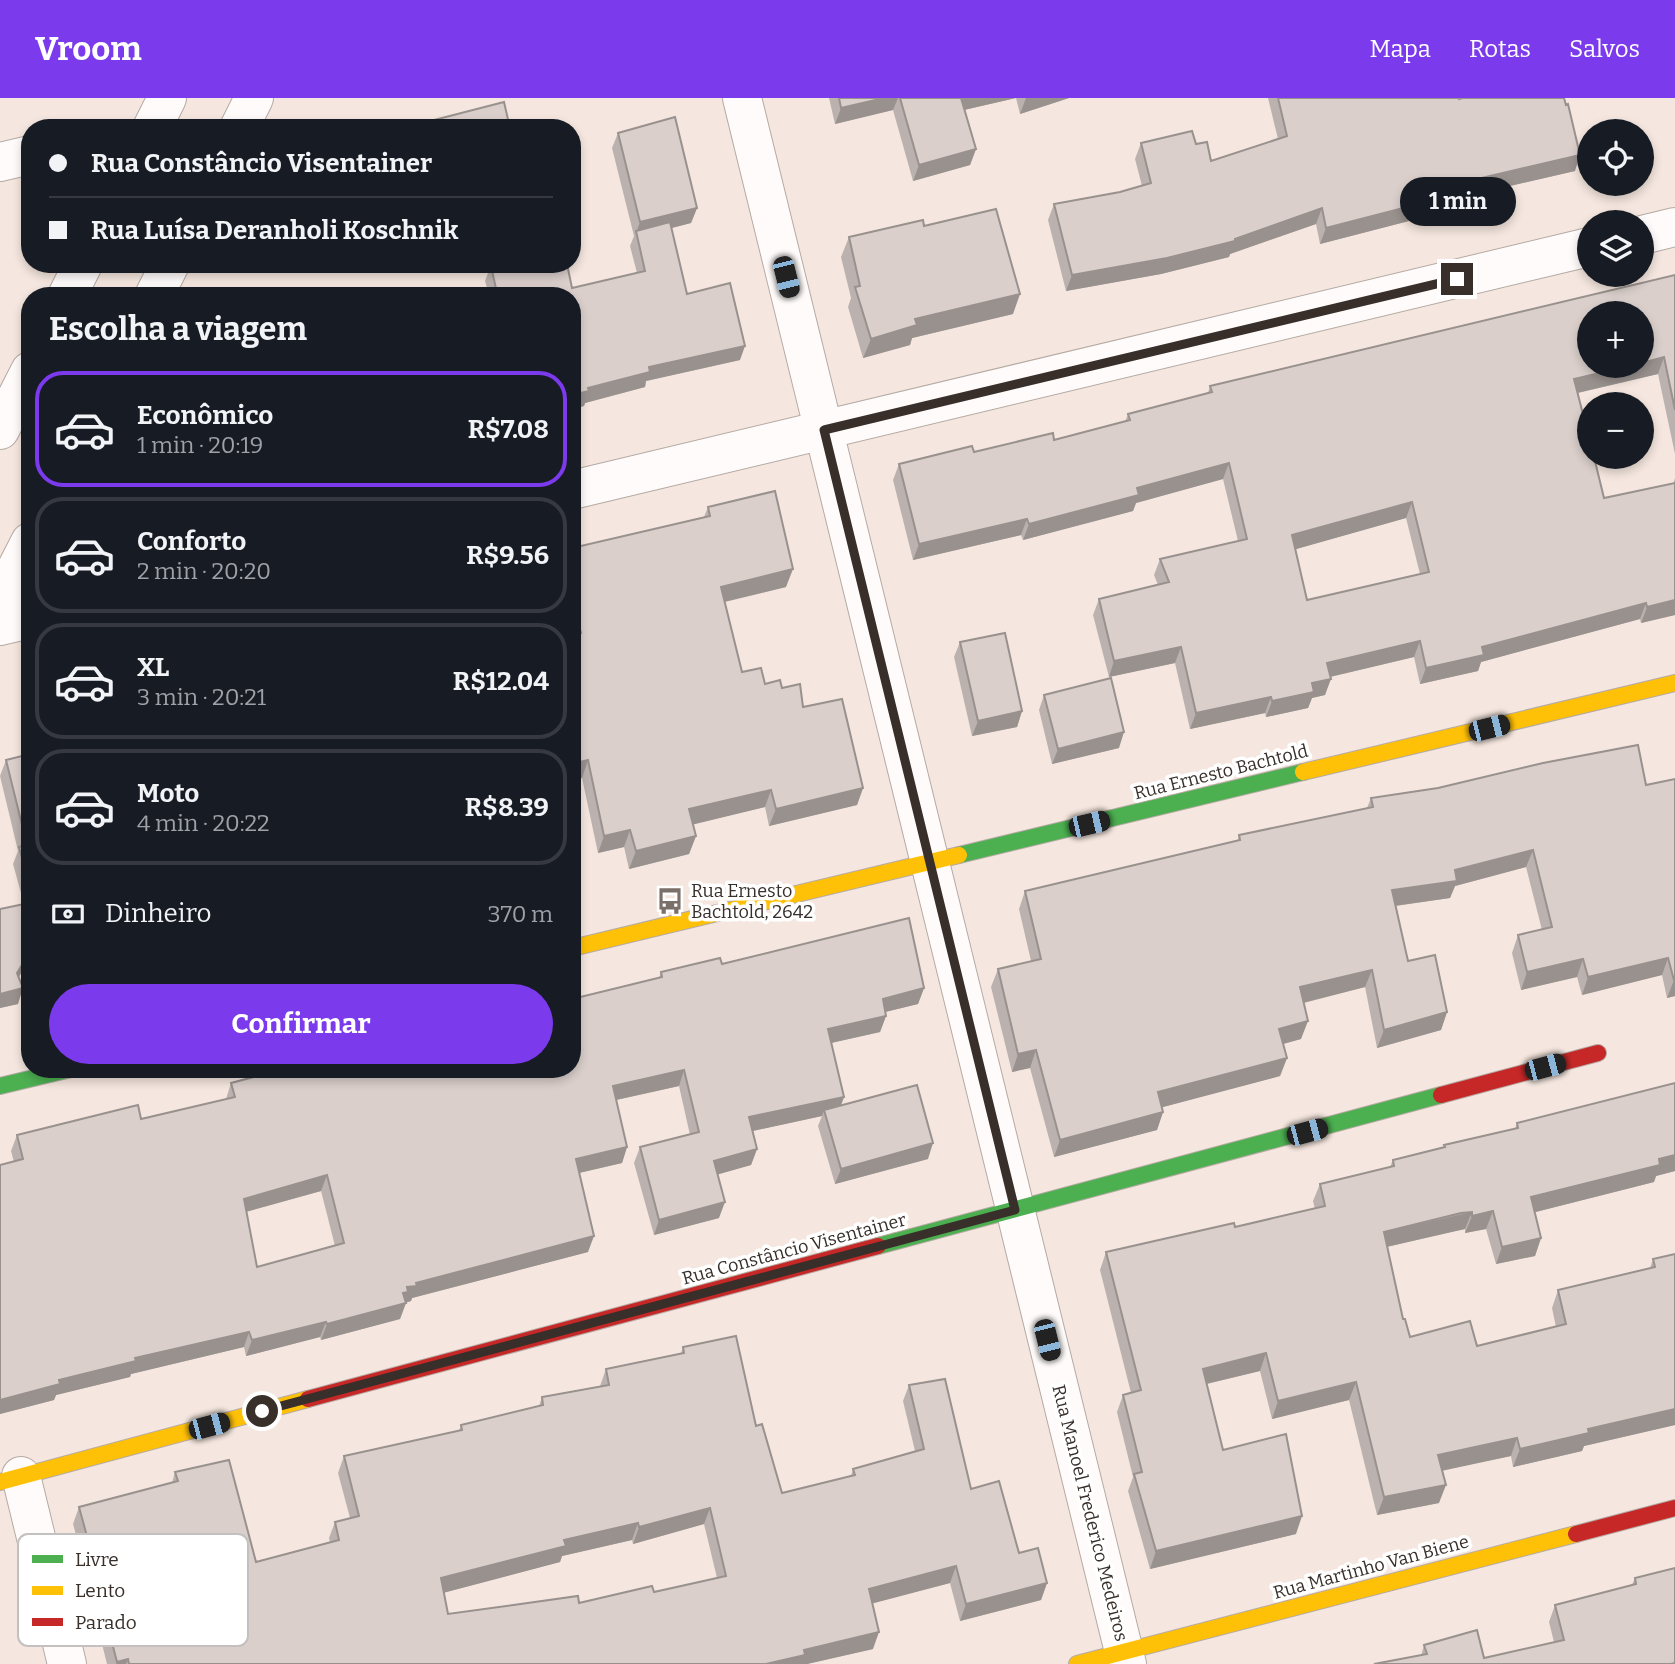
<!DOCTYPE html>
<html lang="pt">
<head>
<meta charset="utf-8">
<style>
  :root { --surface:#171b24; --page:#20242c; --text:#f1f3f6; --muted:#9ea1a6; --line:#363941; --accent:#7c3aed }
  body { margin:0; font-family:Bitter,serif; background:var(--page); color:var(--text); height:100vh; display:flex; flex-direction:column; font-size:26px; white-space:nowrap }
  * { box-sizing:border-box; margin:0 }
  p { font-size:23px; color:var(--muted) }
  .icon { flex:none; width:38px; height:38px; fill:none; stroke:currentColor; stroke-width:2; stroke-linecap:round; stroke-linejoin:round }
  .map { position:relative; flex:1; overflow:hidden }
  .sheet { position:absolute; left:21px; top:189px; width:560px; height:791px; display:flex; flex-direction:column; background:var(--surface); border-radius:28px; box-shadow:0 4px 10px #0003 }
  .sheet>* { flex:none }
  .top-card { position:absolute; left:21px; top:21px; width:560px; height:154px; border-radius:28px; box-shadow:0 4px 10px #0003; display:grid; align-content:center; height:154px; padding:0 28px; background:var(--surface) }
  .tools { position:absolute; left:1577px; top:21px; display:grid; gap:14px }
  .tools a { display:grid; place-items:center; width:77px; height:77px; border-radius:50%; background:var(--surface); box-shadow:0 4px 10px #0003; font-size:35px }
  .end { position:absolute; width:32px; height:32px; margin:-16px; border:9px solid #382f2a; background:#fff; box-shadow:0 0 0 4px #fff }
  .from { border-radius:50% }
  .bubble { position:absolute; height:49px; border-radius:24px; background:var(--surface); box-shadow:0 4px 10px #0003; font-size:23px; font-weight:700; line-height:49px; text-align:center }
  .car { position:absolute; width:21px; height:42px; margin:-21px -10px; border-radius:9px; box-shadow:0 0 5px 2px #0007; background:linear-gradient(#222 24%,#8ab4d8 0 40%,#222 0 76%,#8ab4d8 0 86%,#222 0) }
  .top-card b { display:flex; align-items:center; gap:24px; height:66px; font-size:26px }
  .top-card b+b { border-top:2px solid var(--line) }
  .top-card i { width:18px; height:18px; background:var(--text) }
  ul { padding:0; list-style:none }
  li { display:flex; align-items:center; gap:21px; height:116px; margin:0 14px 10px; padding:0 14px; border:4px solid var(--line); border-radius:28px }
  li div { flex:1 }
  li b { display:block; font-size:26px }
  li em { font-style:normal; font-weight:700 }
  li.on { border-color:var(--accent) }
  li>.icon { width:63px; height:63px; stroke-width:1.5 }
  h2 { padding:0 28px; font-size:32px; line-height:84px }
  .pay { display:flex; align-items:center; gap:18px; height:77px; padding:0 28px; font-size:26px }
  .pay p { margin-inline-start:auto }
  .cta { display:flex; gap:14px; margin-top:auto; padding:14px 28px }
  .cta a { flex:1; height:80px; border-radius:42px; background:var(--accent); color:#fff; font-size:28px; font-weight:700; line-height:80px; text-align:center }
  header { display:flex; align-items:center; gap:42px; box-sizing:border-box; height:98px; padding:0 35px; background:var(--accent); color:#fff }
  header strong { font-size:33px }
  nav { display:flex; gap:38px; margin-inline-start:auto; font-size:24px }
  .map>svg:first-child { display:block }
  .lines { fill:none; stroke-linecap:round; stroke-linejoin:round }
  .street-casing { stroke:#b5aaa4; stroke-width:40 }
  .fast-casing { stroke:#b5aaa4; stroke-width:18 }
  .slow-casing { stroke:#b5aaa4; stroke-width:18 }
  .jam-casing { stroke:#b5aaa4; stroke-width:18 }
  .street { stroke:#fefbfa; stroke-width:38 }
  .fast { stroke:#4caf50; stroke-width:16 }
  .slow { stroke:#ffc107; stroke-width:16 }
  .jam { stroke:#c62828; stroke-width:16 }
  .wall { fill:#bbb2af; fill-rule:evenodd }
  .shaded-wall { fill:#99918e }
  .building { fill:#dacfcb; stroke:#99918e; stroke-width:2; fill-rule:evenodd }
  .route { stroke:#382f2a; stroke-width:9 }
  .labels { text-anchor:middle; stroke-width:7; stroke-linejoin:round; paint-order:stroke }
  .street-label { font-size:18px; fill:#382f2a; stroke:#fff }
  .poi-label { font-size:18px; fill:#382f2a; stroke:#fff; text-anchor:start }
  .key { fill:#fff; stroke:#c3c1bf; stroke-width:2 }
  .key-label { font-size:19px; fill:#382f2a }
</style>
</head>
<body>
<header>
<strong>Vroom</strong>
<nav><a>Mapa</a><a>Rotas</a><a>Salvos</a></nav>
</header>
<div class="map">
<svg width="1675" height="1566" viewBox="0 0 1675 1566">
  <rect width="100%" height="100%" fill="#f5e7df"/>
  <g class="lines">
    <defs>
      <path id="street" d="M742,0l385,1566
        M152,30l15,-30
        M239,30l15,-30
        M0,64l30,-7
        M1642,137l33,-8
        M67,198l16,-32
        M154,198l16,-32
        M0,332l30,-59
        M572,392l1017,-243
        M0,503l30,-59
        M0,528l30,-7
        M21,1378l46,188"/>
      <path id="fast" d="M959,757l344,-83
        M0,988l71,-17
        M878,1148l563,-151"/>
      <path id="slow" d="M1303,674l372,-89
        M572,850l387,-93
        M0,1384l308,-83
        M1077,1566l499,-130"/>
      <path id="jam" d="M1441,997l157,-42
        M308,1301l570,-153
        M1576,1436l99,-26"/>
    </defs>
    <use href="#street" class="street-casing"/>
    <use href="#fast" class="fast-casing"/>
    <use href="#slow" class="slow-casing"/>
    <use href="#jam" class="jam-casing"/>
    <use href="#street" class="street"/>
    <use href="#fast" class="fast"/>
    <use href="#slow" class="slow"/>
    <use href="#jam" class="jam"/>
  </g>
  <path class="wall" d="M829,0h240l-49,16 -4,-16 -52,12 12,39 -6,16 -57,16 -20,-71 -58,14z
    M1268,0h191l116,73 -135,31 -4,12 -116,30 -4,-20 -86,30 -1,3 -68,17 -95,17 -18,-71 6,-16 66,-12 22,-6 -7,-27 6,-16 55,1 15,17 67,-22z
    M618,35l79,75 -6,15 -20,5 16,66 53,66 -94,21 -1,6 -60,16 -1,3 -12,3v-113l-83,-1 -4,-14 3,-8 -2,-9h81l5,24 65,-15 -7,-27 4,-10 -22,-88z
    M924,128l89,88 -101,24 -2,7 -47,13 -15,-51 3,-9 -10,-41 8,-20z
    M1675,177v179l-17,-80 -80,19 26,105 69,-14 2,-6v137l-34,8 -1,-4 -159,43 -3,9 -58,13 -6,-27 -84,20 -5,18 -13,3 -4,10 -42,9 -1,-4 -75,16 -15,-66 -66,14 -16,-62 6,-16 59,-14 -4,-10 6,-16 78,-18 -15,-62 -87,24 -3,8 -110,29 -2,-5 -108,25 -20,-80 6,-16 155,-24 71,-18 3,-8 80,-21 2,-7zM1406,420l14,56 -113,26 -12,-51z
    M708,409l78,80 -61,15 17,70 23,12 17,4 21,19 60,81 -6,17 -88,21 -4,-19 -72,17 3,12 -7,18 -60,15 -5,-22 -26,6 -16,-75 -10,2v-232l132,-31z
    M960,544l62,69 -5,16 -45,9 -18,-79z
    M1044,597l75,53 -67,16 -13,-54z
    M30,656v203l-11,20 -1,27 -18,4v-99l24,-5 -11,-40 5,-13 -18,-75 6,-16z
    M1675,681v217l-8,2 -5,-23 -80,20 -5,-18 -56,13 -9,-37 6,-18 24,-5 -16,-63 -71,19 -5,12 -54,8 12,55 39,51 -6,18 -64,18 -12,-61 -61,16 -3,36 -18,5 4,14 -7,18 -118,31 1,5 -6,18 -103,27 -24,-89 -18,4 -21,-85 7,-18 33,-8 -12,-52 6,-18 213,-51 1,-5 128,-27 4,-10 275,-13z
    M722,866l202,24 -6,16 -33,8 1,4 -6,16 -49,11 13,54 -3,9 87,53 -93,25 -17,-58 4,-10 -69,15 4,18 -6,16 -33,9 1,44 -65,17 -20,-72 6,-16 50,-12 -11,-49 -63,14 11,47 -5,16 -43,10 9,79 -176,46 -1,3 -5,1 -6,17 -79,21 -1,-3 -74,19 -2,-9 -113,27 -1,3 -74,18 -2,5 -54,14v-249l14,-3 -3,-11 6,-16 124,-16 85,-20 5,-16 341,-14 87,-91 2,-6zM321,1093l14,55 -78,21 -11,-55z
    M1675,985v88l-19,5 -2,6 -119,30 6,26 -6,18 -39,8 -10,-35 -21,4v-4l-10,2 -68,16 16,72 7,18 67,9 79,-19 -4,-19 6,-18 92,-22 3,-9 22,-5v171l-91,21 -2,5 -69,16 -2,-11 -69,14 -3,33 -62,12 -28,-115 -77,19 -12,-48 -53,13 16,66 73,84 -146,35 -22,-78 5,-14 -16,-65 6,-17 8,-2 -31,-123 6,-18 129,-25 80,-18 -2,-8 7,-17 70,-17 3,-7 51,-13v-2l71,-16 2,-6z
    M683,1249l73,79 26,67 69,-17 2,-7 62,-18 -12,-50 6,-16 62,104 48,64 28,30 -6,17 -81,21 -10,-38 -78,20 1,46 -66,15h-700l-11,-44 2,-5 -25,-91 6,-17 93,-24 3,-11 81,90 74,-20 -1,-4 6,-16 15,-4 -12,-45 6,-17 115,-25 2,-6 78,-19 3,-9 58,-11 6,-17 75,-16zM704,1426l13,54 -63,14 -75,11 -131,11 -5,-21 117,-31 2,-6 70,-16 1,4z
    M1635,1480l40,86 -254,-8 3,-11 60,13 70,-16 -5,-20 6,-17 77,-20z"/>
  <path class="shaded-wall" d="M884,0h14l-5,12 -58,14 6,-16z
    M960,0h56l-61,14z
    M1026,0h43l-49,16z
    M976,51l-6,16 -57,16 6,-16z
    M1580,57l-5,16 -135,31 -4,12 -116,30 6,-16 113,-40z
    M697,110l-6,15 -54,14 -1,-4 4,-11z
    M1322,110l-6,16 -86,30 -1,3 -68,17 -95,17 6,-16 163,-36z
    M1020,196l-7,20 -101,24 -2,7 -47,13 8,-19 44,-20z
    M745,248l-5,14 -94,21 -1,6 -60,16 -1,3 -12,3v-14l16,-7 61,-21z
    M1664,259l-6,17 -90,21 6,-16 56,-13h12v-3z
    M1229,365l-6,16 -87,24 -3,8 -110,29 6,-16 108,-36z
    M1412,404l-6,16 -120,34 6,-17z
    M1027,421l-6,16 -108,25 6,-16z
    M793,471l-7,18 -71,17 6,-17z
    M1675,502v15l-34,8 6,-16z
    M1646,505l-6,16 -159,43 -3,9 -58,13 6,-16 56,-21z
    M1420,543l-6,16 -93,22 6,-16z
    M1181,549l-6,16 -66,14 5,-16z
    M1331,581l-6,16 -13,3 -4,10 -42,9 6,-16 40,-18z
    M1271,599l-6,16 -75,16 6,-16z
    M1022,613l-5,16 -45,9 6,-15z
    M1124,634l-5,16 -67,16 6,-15z
    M588,662l-6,18 -10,2v-16z
    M863,690l-6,17 -88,21 7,-17z
    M771,692l-6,17 -82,20 6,-18z
    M630,732l-6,17 -26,6 6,-17z
    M696,738l-7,18 -60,15 7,-18z
    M1533,752l-7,17 -71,19 -5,12 -64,9 6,-17 63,-20z
    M30,854v5l-18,32 5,-16z
    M1668,860l-6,17 -80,20 6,-18z
    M1583,861l-6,18 -56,13 6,-18z
    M1372,872l-7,17 -71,18 6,-18z
    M1674,882h1v16l-8,2z
    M23,890l-5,16 -18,4v-14z
    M924,890l-6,16 -41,10 6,-15z
    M1447,914l-6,18 -64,18 7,-18z
    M886,918l-6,16 -58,13 6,-16z
    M1308,923l-7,18 -29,8 7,-18z
    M1036,952l-6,18 -18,4 6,-18z
    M1287,960l-7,18 -128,34 6,-18z
    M684,972l-5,16 -72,16 6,-16z
    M844,999l-6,15 -14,-2 -2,6 -79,17 6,-16z
    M1163,1014l-6,18 -103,27 6,-17z
    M933,1045l-5,16 -93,25 6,-15z
    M627,1049l-5,16 -52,12 6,-16z
    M757,1051l-6,16 -42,12 5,-16z
    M1675,1057v16l-19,5 -2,6 -130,33 7,-18z
    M327,1077l-6,16 -83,23 6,-15z
    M725,1104l-6,16 -65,17 5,-15z
    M1493,1113l-7,18 -21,4 7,-17z
    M1472,1114l-7,17 -88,20 7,-17z
    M594,1138l-6,16 -176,46 -1,3 -6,2h1l-6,16 -79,21 6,-16 76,-31 4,-6 9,-4z
    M1541,1140l-6,18 -39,8 6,-17z
    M326,1224l-6,15 -74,19 6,-16z
    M249,1234l-5,15 -113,27 -1,3 -74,18 -2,5 -54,14v-14l59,-20 76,-22z
    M1266,1255l-6,18 -63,15 6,-17z
    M1356,1284l-7,18 -77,19 6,-18z
    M1675,1311v16l-91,21 -2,5 -69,16 7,-18 68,-20z
    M1517,1340l-6,18 -79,17 6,-18z
    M1446,1387l-7,18 -62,12 7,-18z
    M710,1410l-6,16 -71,20 6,-17z
    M1302,1418l-6,18 -146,35 6,-18z
    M638,1425l-6,17 -70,16 -2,6 -125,33 6,-17 123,-38z
    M956,1468l-6,17 -87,23 6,-17z
    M1047,1485l-6,17 -81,21 6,-17z
    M879,1534l-6,17 -66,15h-41l38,-14z
    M128,1561l-2,5h-10l1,-2z"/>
  <path class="building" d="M839,0h45l-43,10z
    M900,0h61l15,51 -57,16z
    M1278,0h181v1l4,-1h101l2,7 2,-1 12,51 -141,33 3,10 -116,30 -4,-20 -87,31v2l-68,17 -95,17 -18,-71 66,-12 31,-9 -10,-40 51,-12 4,13 11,-2 4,19 76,-25z
    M504,4l6,26h-107z
    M675,19l22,91 -57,14 -22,-89z
    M996,111l24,85 -105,25 2,6 -46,14 -16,-52 5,-1 -11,-49 74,-17 1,6z
    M670,124l17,72 43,-11 15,63 -96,21 1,5 -62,16 1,3 -17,4v-99h-87l12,-3 -6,-27 4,-2h72l5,24 73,-17 -9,-40z
    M1675,177v135l-11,-53 -22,6v-50h-53v53h41l-56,13 15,59v19h5l10,41 71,-15v117l-28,7 -1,-4 -164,44 2,8 -58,13 -6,-27 -93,22 4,16 -19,4 2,9 -42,9 -1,-4 -75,16 -15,-66 -67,14 -15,-62 70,-17 -9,-23 87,-20 -18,-76 -92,25 2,7 -110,29 -2,-5 -108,25 -20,-80 73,-18 2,6 79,-19 1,7 76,-20 -2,-6 84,-22 -2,-6zM1412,404l17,70 -122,28 -15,-65z
    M775,393l18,78 -72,18 21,85 19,-4 4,16 15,-4 2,8 18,-4 3,23 39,-8 21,89 -87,21 -5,-19 -82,19 7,27 -60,15 -6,-21 -26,6 -16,-76 -16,4v-129l9,-2 -9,-35v-50l138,-32 -2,-9z
    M1005,535l17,78 -44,10 -18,-79z
    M1111,580l13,54 -66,17 -14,-54z
    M1638,647l8,40 29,-6v201h-1l-6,-22 -80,19 -5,-18 -56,13 -9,-37 34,-8 -19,-77 -78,20 2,11 -65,9 16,71 27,-6 12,57 -63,18 -12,-60 -72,17 8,34 -29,8 8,29 -129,34 5,20 -103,28 -24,-90 -18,4 -20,-85 43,-10 -16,-68 215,-51 -1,-5 134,-28 -2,-9 67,-10 105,-25z
    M30,656v133l-11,-40 8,-2 -21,-85z
    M29,805l1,49 -13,21 6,15 -23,6v-85z
    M909,820l15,70 -41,11 3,17 -58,13 16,68 -95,20 8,32 -43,12 11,41 -66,18 -19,-73 59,-15 -15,-62 -71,16 14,61 -51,12 18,77 -178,47 1,3 -10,1 1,5 -5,1 3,10 -79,21 -1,-2 -74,18 -3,-8 -114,26 1,3 -77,19 1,4 -60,16v-235l23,-6 -6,-24 121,-30 3,14 94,-22 -4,-14 53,-14h288v-70l90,-22 -1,-5 59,-14 2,6zM327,1077l17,68 -87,24 -13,-68z
    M1675,985v72l-16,4 1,6 -129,32 10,41 -39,9 -9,-36 -21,5v-4l-11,1 -77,19 19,87h2l5,18 60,-16 7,25 89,-22 -8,-34 97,-23 -2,-8 22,-5v155l-87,20 1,4 -69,16 -3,-11 -79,17 8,30 -62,12 -28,-115 -78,19 -12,-48 -63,16 20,81 63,-16 16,82 -146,35 -22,-77 8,-2 -19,-77 18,-5 -35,-138 128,-29 1,4 90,-21 -5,-22 74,-18 -1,-6 52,-13 -1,-2 74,-17 -1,-5z
    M917,987l16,58 -92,26 -17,-59z
    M736,1238l20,90 6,-2 20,69 73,-18 -2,-6 71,-20 -15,-64 36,-6 26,110 28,-8 20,72 19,-5 9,35 -81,21 -10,-38 -87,23 10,43 -75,18 1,5 -39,9h-637l-1,-5 -11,3 -15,-58 3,-2 -26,-95 99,-26 -3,-9 54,-12 27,102 83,-22 -4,-18 24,-6 -15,-60 118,-26 -1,-5 82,-20 -1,-8 67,-12 -3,-16 78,-16 -1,-6zM710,1410l16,68 -72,16 -2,-6 -73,17 -1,-7 -130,18 -7,-36 125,-32 -2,-6 74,-17 1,4z
    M1675,1470v95l-4,1h-297l53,-10 -3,-9 53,-15 7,28 80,-18 -9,-35 81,-21 -1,-6z"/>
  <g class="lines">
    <path class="route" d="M262,1313l753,-201 -191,-780 633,-151"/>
  </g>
  <defs>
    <symbol id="bus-bare" viewBox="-9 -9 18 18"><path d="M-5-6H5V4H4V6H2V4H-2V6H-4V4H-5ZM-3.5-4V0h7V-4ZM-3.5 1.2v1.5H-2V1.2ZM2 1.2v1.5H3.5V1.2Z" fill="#7a6f69" stroke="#fff" stroke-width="2.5" paint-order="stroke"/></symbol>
  </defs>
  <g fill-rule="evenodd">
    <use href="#bus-bare" x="651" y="784" width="38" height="38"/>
  </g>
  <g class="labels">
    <g class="street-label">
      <text transform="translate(1221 674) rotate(-14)" y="6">Rua Ernesto Bachtold</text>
      <text transform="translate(794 1151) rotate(-15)" y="6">Rua Constâncio Visentainer</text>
      <text transform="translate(1090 1415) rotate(76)" y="6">Rua Manoel Frederico Medeiros</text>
      <text transform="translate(1371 1469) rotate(-15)" y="6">Rua Martinho Van Biene</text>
    </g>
    <g class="poi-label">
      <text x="691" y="799">Rua Ernesto<tspan x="691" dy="21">Bachtold, 2642</tspan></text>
    </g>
  </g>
  <rect x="18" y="1436" width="230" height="112" rx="10" class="key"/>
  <rect x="32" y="1457" width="31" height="8" fill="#4caf50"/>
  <rect x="32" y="1488" width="31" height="9" fill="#ffc107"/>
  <rect x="32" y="1520" width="31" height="8" fill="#c62828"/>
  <g class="key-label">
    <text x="75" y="1468">Livre</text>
    <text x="75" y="1499">Lento</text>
    <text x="75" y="1531">Parado</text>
  </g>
</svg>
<div class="tools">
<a><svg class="icon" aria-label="locate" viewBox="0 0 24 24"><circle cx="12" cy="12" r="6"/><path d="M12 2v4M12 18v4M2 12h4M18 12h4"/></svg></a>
<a><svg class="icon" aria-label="layers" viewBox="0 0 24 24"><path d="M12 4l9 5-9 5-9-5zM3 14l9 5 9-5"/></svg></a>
<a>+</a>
<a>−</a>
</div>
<i class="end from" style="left:262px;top:1313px"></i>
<i class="end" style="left:1457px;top:181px"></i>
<div class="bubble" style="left:1400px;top:79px;width:116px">1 min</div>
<i class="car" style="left:786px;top:179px;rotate:166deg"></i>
<i class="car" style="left:1489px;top:630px;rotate:76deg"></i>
<i class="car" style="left:1089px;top:726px;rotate:77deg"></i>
<i class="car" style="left:1545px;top:969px;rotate:75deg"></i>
<i class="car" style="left:1307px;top:1034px;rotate:75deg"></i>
<i class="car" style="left:1047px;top:1242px;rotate:166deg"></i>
<i class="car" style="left:209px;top:1328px;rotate:75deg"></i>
<div class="top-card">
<b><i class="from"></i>Rua Constâncio Visentainer</b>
<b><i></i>Rua Luísa Deranholi Koschnik</b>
</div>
<section class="sheet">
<h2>Escolha a viagem</h2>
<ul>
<li class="on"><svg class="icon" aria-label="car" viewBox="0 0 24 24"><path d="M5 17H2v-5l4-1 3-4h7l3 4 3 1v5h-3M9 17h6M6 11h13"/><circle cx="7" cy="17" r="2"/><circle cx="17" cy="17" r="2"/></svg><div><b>Econômico</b><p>1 min · 20:19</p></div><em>R$7.08</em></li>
<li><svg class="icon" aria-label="car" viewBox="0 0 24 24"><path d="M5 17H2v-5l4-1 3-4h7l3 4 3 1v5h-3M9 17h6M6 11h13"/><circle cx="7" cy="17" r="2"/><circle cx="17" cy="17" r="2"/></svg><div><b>Conforto</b><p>2 min · 20:20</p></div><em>R$9.56</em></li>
<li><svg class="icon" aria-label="car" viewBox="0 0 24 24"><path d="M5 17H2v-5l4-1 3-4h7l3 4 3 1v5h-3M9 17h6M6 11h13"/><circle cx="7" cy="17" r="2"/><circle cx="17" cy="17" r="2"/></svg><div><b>XL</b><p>3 min · 20:21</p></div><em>R$12.04</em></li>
<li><svg class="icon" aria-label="car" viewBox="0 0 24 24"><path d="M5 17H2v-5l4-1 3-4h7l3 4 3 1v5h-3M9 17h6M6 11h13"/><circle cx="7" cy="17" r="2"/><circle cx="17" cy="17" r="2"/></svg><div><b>Moto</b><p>4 min · 20:22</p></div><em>R$8.39</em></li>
</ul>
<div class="pay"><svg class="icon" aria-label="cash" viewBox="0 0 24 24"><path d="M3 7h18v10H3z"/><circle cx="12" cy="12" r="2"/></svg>Dinheiro<p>370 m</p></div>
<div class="cta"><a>Confirmar</a></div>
</section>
</div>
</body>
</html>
